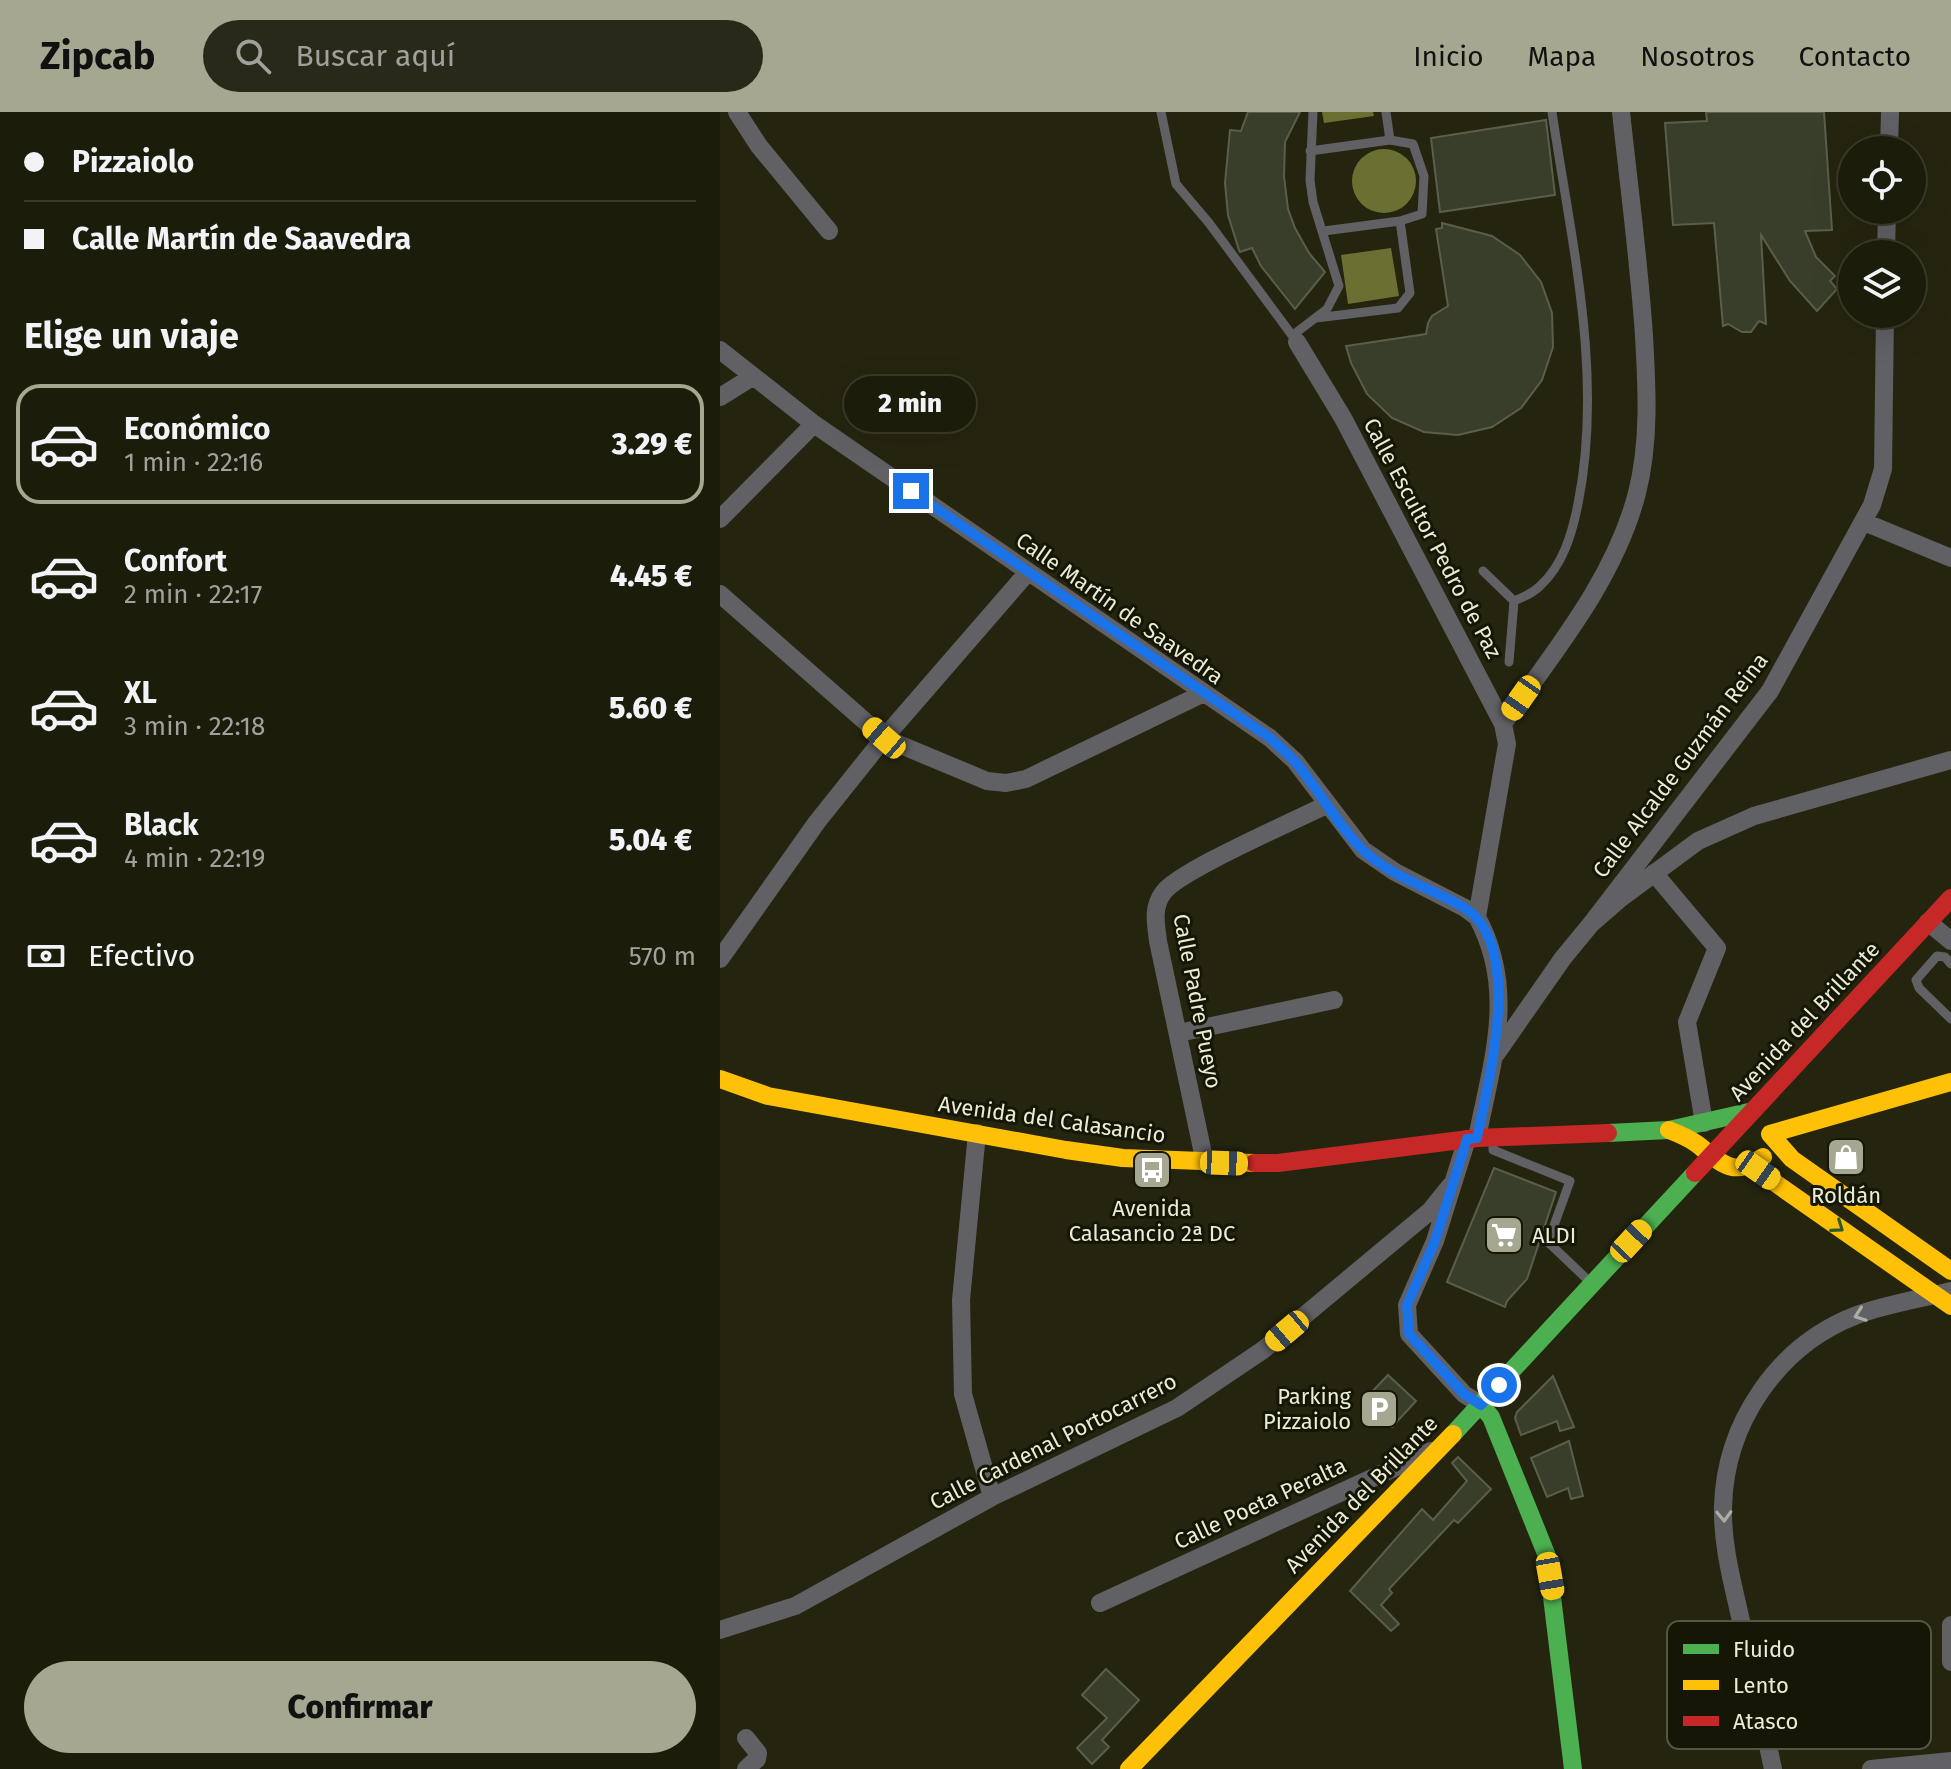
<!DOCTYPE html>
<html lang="es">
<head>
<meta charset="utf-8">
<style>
  :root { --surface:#1c1c0b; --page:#292919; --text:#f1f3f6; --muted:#a0a19d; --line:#3a3a2c; --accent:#a5a790 }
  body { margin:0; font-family:"Fira Sans",sans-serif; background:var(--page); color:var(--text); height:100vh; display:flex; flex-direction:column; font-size:30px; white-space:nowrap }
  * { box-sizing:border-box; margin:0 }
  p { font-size:26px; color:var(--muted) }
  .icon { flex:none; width:44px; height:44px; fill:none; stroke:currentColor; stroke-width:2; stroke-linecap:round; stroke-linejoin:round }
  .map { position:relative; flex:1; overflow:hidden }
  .details { display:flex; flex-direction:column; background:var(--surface); width:720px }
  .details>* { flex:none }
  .top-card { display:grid; align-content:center; height:176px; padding:0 24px; background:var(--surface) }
  .buttons { position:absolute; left:1118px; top:24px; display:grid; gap:16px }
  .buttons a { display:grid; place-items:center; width:88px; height:88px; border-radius:50%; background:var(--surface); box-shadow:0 8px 32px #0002,0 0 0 2px var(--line); font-size:40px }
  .end { position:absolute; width:36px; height:36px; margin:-18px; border:10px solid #1a73e8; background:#fff; box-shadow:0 0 0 4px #fff }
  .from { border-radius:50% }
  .bubble { position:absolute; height:56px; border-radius:28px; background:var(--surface); box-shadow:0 8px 32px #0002,0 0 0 2px var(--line); font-size:26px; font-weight:800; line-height:56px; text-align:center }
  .car { position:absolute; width:24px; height:48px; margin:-24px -12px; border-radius:10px; box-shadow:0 0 6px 2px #0007; background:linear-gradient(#f5c518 24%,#345 0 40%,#f5c518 0 76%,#345 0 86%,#f5c518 0) }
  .top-card b { display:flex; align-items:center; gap:28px; height:76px; font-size:30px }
  .top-card b+b { border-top:2px solid var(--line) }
  .top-card i { width:20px; height:20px; background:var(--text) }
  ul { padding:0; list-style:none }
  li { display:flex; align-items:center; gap:24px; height:120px; margin:0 16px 12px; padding:0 8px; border:4px solid transparent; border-radius:24px }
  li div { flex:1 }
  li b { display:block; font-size:30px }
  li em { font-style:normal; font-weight:800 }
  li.active { border-color:var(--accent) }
  li>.icon { width:72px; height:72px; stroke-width:1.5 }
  h2 { padding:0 24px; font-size:36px; line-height:96px }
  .pay { display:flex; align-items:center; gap:20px; height:88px; padding:0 24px; font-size:30px }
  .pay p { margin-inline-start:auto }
  .cta { display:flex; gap:16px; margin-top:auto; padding:16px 24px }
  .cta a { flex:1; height:92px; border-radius:48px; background:var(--accent); color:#111; font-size:32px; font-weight:800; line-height:92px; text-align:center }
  header { display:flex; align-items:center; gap:48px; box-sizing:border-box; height:112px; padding:0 40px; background:var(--accent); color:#111 }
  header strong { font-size:38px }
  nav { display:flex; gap:44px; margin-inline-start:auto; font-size:28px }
  .search { width:560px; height:72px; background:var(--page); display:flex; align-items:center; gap:20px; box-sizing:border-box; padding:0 28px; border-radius:44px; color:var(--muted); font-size:30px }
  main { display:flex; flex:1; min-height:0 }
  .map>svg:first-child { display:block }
  .water { fill:#6b7032 }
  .building { fill:#383e29; stroke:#5a5e4d; stroke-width:2 }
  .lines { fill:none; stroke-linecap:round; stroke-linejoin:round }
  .lane { stroke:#616065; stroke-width:9 }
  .street { stroke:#616065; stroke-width:18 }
  .fast { stroke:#4caf50; stroke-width:18 }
  .slow { stroke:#ffc107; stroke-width:18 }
  .jam { stroke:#c62828; stroke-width:18 }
  .oneway { stroke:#2e5b27 }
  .oneway2 { stroke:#acaea3 }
  .route { stroke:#1a73e8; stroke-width:10 }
  .labels { text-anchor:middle; stroke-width:6; stroke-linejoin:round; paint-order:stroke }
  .street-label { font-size:22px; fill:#eaedd6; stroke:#151606 }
  .poi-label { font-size:22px; fill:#eaedd6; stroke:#151606 }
  .key { fill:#151606; stroke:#555644; stroke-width:2 }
  .key-label { font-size:22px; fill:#eaedd6 }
</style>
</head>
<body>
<header>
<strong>Zipcab</strong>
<div class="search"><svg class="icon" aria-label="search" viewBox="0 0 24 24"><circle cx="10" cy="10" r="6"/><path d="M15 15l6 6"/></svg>Buscar aquí</div>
<nav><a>Inicio</a><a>Mapa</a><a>Nosotros</a><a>Contacto</a></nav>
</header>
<main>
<section class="details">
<div class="top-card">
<b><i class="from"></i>Pizzaiolo</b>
<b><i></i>Calle Martín de Saavedra</b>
</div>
<h2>Elige un viaje</h2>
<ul>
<li class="active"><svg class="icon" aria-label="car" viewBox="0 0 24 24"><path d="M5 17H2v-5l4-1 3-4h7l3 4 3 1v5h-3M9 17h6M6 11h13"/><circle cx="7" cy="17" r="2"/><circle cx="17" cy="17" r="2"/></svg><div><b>Económico</b><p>1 min · 22:16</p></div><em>3.29 €</em></li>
<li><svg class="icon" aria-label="car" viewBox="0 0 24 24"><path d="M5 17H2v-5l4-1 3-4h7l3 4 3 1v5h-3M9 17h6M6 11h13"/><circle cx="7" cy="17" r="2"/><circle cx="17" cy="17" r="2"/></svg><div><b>Confort</b><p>2 min · 22:17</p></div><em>4.45 €</em></li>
<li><svg class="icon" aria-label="car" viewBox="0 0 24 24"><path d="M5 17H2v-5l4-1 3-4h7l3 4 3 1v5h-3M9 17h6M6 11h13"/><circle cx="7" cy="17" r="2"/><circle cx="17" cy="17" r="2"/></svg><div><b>XL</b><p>3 min · 22:18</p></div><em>5.60 €</em></li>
<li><svg class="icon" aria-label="car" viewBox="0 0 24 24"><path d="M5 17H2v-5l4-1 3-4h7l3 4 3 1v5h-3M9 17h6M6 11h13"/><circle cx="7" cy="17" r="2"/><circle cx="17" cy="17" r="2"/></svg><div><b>Black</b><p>4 min · 22:19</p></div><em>5.04 €</em></li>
</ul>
<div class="pay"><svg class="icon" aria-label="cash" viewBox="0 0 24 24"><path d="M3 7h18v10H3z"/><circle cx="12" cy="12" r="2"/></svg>Efectivo<p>570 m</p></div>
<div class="cta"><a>Confirmar</a></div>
</section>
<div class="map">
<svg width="1231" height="1657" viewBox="0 0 1231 1657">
  <rect width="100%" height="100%" fill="#25250f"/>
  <path class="water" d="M602,0h51l1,4 -50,7z
    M632 69a32 32 0 1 1 64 0a32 32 0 1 1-64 0Z
    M671,136l8,48 -51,8 -7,-49z"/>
  <path class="building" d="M528,0h52l-15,30 -1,34 4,33 7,19 14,25 16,19 -30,37 -34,-43 -9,-18 -12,4 -1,-2 -11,-35 -3,-32 5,-53 11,1z
    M986,0h118l8,118 -27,1 11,26 19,19 -5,5 7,8 -20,22 -27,-30 -29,-46 5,89 -7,-3 -8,11h-9l-14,-8 -5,2 -9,-103 -41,2 -8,-102 42,-2z
    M826,8l9,75 -115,17 -9,-74z
    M722,111l50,13 28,19 21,27 11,31 1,34 -11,33 -21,28 -29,19 -34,8 -34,-3 -32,-14 -25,-24 -16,-31 -5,-17 80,-12 2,-11 4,-7 16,-10 -12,-77 6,-1z
    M774,1056l62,24 -29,87 -20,22 -2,6 -58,-25z
    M668,1263l28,26 -24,26 -23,-21 6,-6 -6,-5z
    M833,1264l21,51 -14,4 -3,-10 -36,14 -6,-17 2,-6z
    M849,1329l14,55 -12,3 -3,-11 -21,9 -16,-39z
    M738,1345l33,32 -33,34 -4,-3 -65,69 3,4 -11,12 18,19 -8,7 -41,-40 72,-82 11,11 34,-39 -15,-18z
    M386,1557l33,31 -37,40 7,7 -17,17 -15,-16 30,-30 -25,-23z"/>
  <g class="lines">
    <path class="lane" d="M441,0l15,72 33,39 88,119
      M590,39l80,-11
      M604,119l76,-10
      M596,206l82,-10 12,-15 -10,-72 22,-7 2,-38 -11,-32 -23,-4 -4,-28
      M573,223l34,-26 12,-23 -26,-84 -3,-22 3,-68
      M763,459l31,30
      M794,489c10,-4 19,-8 26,-15 23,-21 32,-52 38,-82 26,-129 -7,-263 -26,-392
      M789,550l5,-61
      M1231,852l-6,-7 -8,-1 -21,24 3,8 32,31
      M773,1026v12l77,31 -22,61 44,42"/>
    <path class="street" d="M17,0l22,34 70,85
      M1169,38l1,-38
      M1166,142l1,-44
      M577,230l46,76 160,306 4,20 -30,173c40,73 15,144 0,221
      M0,238l94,74 456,314 25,23 68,89 32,22 70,36 12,9
      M0,285l32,-20
      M0,407l94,-95
      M1144,410l87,36
      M0,482l164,144 103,43 19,2 20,-4 176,-85
      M783,612c50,-71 112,-145 134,-231 13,-51 10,-105 7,-157 -5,-75 -15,-149 -23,-224
      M934,761l63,75 -30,74 17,101
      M1208,810l23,19
      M871,812l179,-233 102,-186 11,-36 2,-155
      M0,847l97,-137 67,-84 143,-165
      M459,921l155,-33
      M776,942l67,-96 28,-34 30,-26 77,-57 56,-25 197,-56
      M257,1021l-16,167 2,94 29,103
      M747,1027l-32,102 -28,64 2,29 55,60 17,11
      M485,1051l-47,-222c-2,-17 -6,-33 5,-48 15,-22 134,-73 165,-89
      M380,1491l331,-152
      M1231,1513v37
      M0,1518l75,-24 197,-109 185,-89 86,-58 167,-139 21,-26
      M26,1626l12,15 -1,6 -11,10
      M1053,1657c-11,-49 -21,-99 -32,-148 -8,-37 -19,-75 -18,-114 2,-84 55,-162 134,-192 30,-11 63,-16 94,-24
      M1151,1657l80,-8"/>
    <path class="fast" d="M888,1021l61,-3 80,-18
      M761,1293l10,12 56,139 26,213
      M733,1322l242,-261"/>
    <path class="slow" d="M0,967l48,17 298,54 57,8 131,5
      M1231,970l-181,52 22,25 159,112
      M949,1018c10,4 20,8 28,14 26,20 35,34 66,13
      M1031,1054l200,140
      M409,1657l324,-335"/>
    <path class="jam" d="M534,1051h24l199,-25 131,-5
      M975,1061l256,-275"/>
  </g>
  <defs><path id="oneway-chevron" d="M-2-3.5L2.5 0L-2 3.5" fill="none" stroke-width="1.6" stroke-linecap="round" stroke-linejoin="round" transform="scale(2)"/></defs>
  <use class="oneway" href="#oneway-chevron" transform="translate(1118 1115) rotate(35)"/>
  <g class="oneway2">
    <use href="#oneway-chevron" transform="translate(1140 1203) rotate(160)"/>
    <use href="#oneway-chevron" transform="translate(1004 1404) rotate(88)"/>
  </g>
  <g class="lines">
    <path class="route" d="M191,379l359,247c8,8 19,16 26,25 24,28 41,62 67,87 28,27 68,38 100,57 63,37 25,174 14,231l-10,1 -32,102 -28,64 2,29 55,60 17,11 18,-20"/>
  </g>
  <defs>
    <symbol id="shop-square" viewBox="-11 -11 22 22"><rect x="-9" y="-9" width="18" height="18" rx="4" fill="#a5a790" stroke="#151606"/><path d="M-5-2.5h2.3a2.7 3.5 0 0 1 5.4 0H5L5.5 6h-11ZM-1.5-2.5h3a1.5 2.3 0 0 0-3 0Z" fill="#fff"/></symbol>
    <symbol id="bus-square" viewBox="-11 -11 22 22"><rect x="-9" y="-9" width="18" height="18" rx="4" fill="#a5a790" stroke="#151606"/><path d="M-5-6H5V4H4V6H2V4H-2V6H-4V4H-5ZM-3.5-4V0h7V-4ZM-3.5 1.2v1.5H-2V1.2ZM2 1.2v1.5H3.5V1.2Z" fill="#fff"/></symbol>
    <symbol id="supermarket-square" viewBox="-11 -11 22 22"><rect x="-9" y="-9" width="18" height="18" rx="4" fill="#a5a790" stroke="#151606"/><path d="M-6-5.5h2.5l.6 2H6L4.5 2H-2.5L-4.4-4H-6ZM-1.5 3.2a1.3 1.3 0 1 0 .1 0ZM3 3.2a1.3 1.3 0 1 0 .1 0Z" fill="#fff"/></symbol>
    <symbol id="parking-square" viewBox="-11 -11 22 22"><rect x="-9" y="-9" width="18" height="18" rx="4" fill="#a5a790" stroke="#151606"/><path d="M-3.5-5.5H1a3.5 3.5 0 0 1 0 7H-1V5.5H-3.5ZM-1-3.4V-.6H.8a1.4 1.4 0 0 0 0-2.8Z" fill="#fff"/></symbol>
  </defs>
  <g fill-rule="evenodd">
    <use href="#shop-square" x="1104" y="1023" width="44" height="44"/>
    <use href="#bus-square" x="410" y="1036" width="44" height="44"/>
    <use href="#supermarket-square" x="762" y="1101" width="44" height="44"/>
    <use href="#parking-square" x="637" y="1275" width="44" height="44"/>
  </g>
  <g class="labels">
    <g class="street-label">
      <text transform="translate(713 426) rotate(62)" y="8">Calle Escultor Pedro de Paz</text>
      <text transform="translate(400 496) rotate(35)" y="8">Calle Martín de Saavedra</text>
      <text transform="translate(960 653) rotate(-53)" y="8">Calle Alcalde Guzmán Reina</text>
      <text transform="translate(478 889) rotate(79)" y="8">Calle Padre Pueyo</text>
      <text transform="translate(1084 909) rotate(-47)" y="8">Avenida del Brillante</text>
      <text transform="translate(332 1007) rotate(8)" y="8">Avenida del Calasancio</text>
      <text transform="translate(333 1329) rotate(-27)" y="8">Calle Cardenal Portocarrero</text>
      <text transform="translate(641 1382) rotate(-46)" y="8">Avenida del Brillante</text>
      <text transform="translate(540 1391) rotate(-25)" y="8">Calle Poeta Peralta</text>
    </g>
    <g class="poi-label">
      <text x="1126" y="1091">Roldán</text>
      <text x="432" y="1104">Avenida<tspan x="432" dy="25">Calasancio 2ª DC</tspan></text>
      <text x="812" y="1131" text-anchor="start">ALDI</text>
      <text x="631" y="1292" text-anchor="end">Parking<tspan x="631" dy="25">Pizzaiolo</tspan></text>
    </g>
  </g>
  <rect x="947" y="1509" width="264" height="128" rx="12" class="key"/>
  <rect x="963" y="1532" width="36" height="10" fill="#4caf50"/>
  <rect x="963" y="1568" width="36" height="10" fill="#ffc107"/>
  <rect x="963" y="1604" width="36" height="10" fill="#c62828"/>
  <g class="key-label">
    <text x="1013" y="1545">Fluido</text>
    <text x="1013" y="1581">Lento</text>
    <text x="1013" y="1617">Atasco</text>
  </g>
</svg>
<div class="buttons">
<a><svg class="icon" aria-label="locate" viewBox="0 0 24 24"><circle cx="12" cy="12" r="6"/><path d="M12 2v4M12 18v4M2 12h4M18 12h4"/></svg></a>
<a><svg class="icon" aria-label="layers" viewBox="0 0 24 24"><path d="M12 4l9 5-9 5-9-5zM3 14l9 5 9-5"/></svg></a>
</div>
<i class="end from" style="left:779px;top:1273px"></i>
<i class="end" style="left:191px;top:379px"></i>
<div class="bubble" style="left:124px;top:264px;width:132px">2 min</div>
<i class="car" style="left:801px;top:586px;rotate:215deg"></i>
<i class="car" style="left:164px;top:626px;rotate:311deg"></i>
<i class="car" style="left:504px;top:1051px;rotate:92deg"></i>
<i class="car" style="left:1038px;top:1058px;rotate:125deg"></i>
<i class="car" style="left:911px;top:1129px;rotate:43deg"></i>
<i class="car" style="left:567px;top:1219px;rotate:230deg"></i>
<i class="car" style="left:830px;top:1464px;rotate:170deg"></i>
</div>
</main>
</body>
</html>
